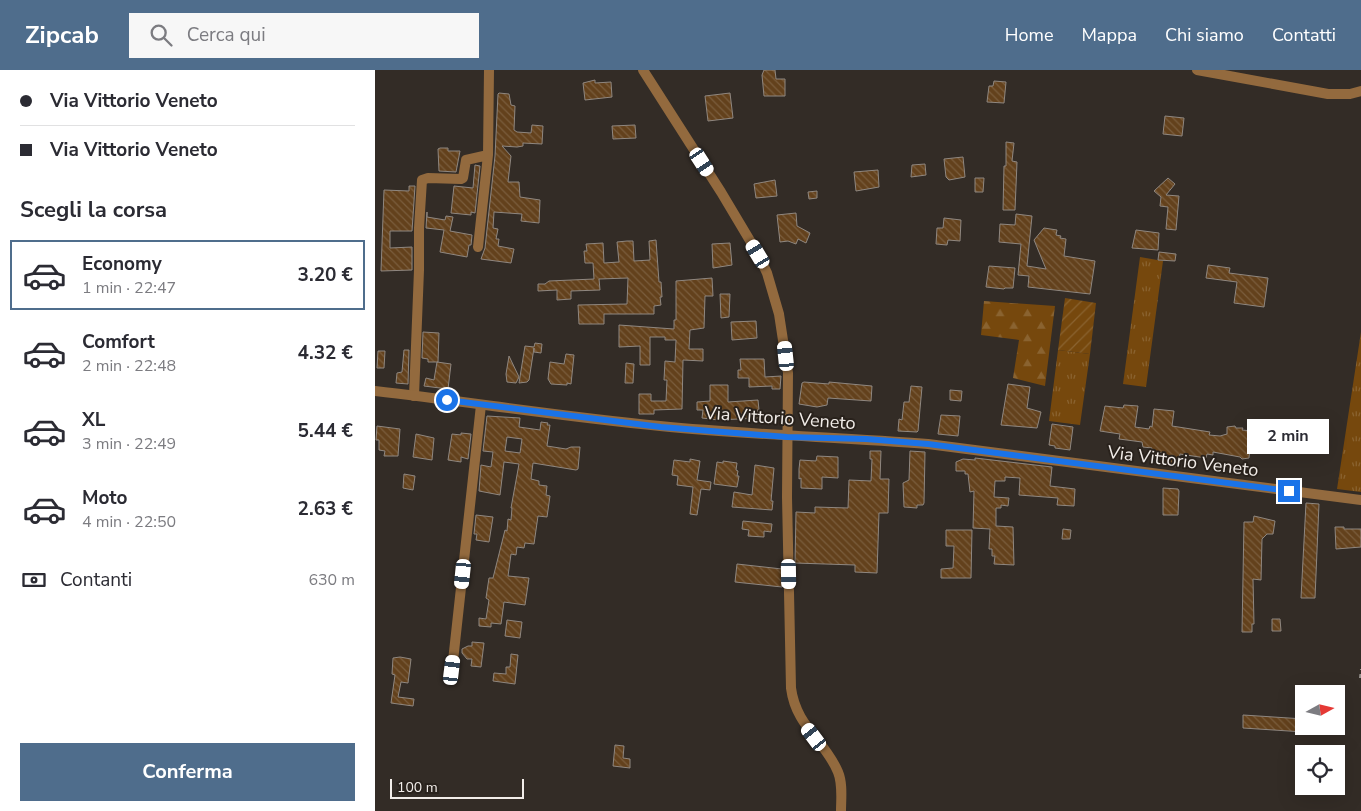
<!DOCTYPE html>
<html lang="it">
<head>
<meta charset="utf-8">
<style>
  :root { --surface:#fff; --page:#f7f7f7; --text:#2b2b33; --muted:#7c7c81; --line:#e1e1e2; --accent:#4f6d8c }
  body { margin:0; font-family:"Nunito Sans",sans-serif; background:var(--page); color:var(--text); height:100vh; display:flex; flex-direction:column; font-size:19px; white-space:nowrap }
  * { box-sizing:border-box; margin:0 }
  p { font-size:16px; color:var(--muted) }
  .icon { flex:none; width:28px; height:28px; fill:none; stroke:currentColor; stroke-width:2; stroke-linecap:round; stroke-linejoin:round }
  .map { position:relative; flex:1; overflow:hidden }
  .side { display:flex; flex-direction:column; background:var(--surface); width:375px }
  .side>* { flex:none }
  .banner { display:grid; align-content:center; height:110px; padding:0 20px; background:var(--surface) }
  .needle { width:32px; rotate:82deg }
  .controls { position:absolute; left:920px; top:615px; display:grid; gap:10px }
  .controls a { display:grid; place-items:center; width:50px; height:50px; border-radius:0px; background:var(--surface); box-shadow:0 5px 20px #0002; font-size:25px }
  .scale { position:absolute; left:15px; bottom:12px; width:134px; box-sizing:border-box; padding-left:5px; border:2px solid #f2ede9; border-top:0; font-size:14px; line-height:18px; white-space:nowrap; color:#f2ede9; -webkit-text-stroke:4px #29221c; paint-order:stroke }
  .end { position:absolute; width:22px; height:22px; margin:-11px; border:6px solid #1a73e8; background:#fff; box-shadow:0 0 0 2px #fff }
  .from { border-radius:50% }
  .bubble { position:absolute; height:35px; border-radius:0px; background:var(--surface); box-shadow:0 5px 20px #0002; font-size:16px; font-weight:700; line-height:35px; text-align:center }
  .car { position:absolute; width:15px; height:30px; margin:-15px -8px; border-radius:6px; box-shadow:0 0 4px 1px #0007; background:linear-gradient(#fff 24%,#345 0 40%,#fff 0 76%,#345 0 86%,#fff 0) }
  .banner b { display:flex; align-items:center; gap:18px; height:48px; font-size:19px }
  .banner b+b { border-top:1px solid var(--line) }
  .banner i { width:12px; height:12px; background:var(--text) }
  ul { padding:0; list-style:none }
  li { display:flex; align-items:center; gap:15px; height:70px; margin:0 10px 8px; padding:0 10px; border:2px solid transparent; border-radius:0px }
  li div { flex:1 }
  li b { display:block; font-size:19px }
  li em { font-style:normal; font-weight:700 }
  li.on { border-color:var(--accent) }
  li>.icon { width:45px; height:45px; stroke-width:1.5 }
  h2 { padding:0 20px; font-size:22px; line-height:60px }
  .pay { display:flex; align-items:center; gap:12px; height:55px; padding:0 20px; font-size:19px }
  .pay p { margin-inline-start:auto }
  .button { display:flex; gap:10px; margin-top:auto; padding:10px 20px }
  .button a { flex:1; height:58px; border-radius:0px; background:var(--accent); color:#fff; font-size:20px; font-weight:700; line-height:58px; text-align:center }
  header { display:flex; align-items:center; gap:30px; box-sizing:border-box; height:70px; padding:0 25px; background:var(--accent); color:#fff }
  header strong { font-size:24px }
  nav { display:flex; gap:28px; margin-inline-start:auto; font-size:18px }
  .search { width:350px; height:45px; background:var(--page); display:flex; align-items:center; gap:12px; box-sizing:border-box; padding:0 18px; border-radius:0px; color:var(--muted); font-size:19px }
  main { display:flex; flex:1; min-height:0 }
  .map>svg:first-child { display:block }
  .grass { fill:url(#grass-tufts) }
  .forest { fill:url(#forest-firs) }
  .garden { fill:url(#garden-furrows) }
  .building { fill:url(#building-back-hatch); stroke:#8f8780; fill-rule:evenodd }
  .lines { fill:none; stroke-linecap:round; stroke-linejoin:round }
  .path { stroke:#97928d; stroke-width:2; stroke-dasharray:4 4; stroke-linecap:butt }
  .minor { stroke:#936a3e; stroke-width:10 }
  .tertiary { stroke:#936a3e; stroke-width:10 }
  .route { stroke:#1a73e8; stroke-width:6 }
  .labels { text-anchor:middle; stroke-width:4; stroke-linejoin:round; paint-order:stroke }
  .street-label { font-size:18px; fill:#f2ede9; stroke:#29221c }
</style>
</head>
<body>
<header>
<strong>Zipcab</strong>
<div class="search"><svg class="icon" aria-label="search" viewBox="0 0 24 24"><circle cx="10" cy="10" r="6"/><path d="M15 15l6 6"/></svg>Cerca qui</div>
<nav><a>Home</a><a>Mappa</a><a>Chi siamo</a><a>Contatti</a></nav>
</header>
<main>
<section class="side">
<div class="banner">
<b><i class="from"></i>Via Vittorio Veneto</b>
<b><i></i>Via Vittorio Veneto</b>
</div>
<h2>Scegli la corsa</h2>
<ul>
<li class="on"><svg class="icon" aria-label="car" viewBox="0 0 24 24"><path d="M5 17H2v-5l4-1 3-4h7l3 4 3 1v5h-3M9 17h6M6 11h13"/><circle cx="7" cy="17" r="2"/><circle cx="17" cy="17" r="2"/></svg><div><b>Economy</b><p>1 min · 22:47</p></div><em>3.20 €</em></li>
<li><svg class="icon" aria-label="car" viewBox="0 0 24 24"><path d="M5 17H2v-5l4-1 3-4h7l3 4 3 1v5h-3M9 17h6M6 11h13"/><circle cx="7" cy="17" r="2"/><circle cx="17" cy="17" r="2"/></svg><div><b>Comfort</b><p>2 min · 22:48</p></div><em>4.32 €</em></li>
<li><svg class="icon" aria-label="car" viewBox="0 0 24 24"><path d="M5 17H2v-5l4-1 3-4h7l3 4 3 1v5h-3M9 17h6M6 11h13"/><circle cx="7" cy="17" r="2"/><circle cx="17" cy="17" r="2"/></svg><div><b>XL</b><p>3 min · 22:49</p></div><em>5.44 €</em></li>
<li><svg class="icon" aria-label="car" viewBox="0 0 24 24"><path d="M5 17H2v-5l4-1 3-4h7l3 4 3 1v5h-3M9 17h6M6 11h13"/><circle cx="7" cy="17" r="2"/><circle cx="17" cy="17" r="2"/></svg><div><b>Moto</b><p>4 min · 22:50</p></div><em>2.63 €</em></li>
</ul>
<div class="pay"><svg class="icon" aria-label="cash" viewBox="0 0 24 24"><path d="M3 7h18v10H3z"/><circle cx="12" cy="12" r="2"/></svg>Contanti<p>630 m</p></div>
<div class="button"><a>Conferma</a></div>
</section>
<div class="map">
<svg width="986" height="741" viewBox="0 0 986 741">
  <defs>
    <pattern id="grass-tufts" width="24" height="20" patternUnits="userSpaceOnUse" patternTransform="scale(1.25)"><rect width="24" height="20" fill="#76480d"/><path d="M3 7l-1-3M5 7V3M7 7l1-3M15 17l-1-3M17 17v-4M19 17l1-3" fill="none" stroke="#8a6330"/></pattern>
    <pattern id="forest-firs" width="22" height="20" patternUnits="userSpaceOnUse" patternTransform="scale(1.25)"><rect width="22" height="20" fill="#76480d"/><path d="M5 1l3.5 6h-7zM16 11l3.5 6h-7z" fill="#8a6330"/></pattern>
    <pattern id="garden-furrows" width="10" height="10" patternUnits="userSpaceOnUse" patternTransform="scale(1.25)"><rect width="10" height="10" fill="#76480d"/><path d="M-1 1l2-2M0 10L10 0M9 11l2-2" fill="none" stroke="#8a6330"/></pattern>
    <pattern id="building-back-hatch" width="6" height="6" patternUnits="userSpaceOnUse" patternTransform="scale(1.25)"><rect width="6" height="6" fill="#63411c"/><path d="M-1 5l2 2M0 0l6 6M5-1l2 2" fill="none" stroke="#7a5d3d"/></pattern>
  </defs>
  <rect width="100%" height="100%" fill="#332c26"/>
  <path class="grass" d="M765,187l23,4 -17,126 -23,-3z
    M986,262v160l-24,-3z
    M683,280l32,4 -10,71 -31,-4z"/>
  <path class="forest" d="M609,231l71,5 -10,80 -32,-8 6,-38 -38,-5z"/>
  <path class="garden" d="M690,228l31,5 -6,51 -32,-4z"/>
  <path class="building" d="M389,0h11l1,9h9v17h-21l-2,-21z
    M220,10v3l16,-1 1,15 -27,3 -2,-17z
    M619,11l12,1 -2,21 -17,-1 2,-16h4z
    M124,23l10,1 2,11 4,1 -1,24 3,2 14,1 1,-8 11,1 -1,18 -19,-1v3l-6,1 -15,-1 9,10 -3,26h11l1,15 20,3 -1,23 -18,-2 1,-7 -28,-2 -1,16 5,1 -2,10h3l-1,7 16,3 -3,14 -30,-4 4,-11 10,-92 3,-62z
    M355,23l3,25 -25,3 -3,-25z
    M790,46l19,2 -2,18 -19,-2z
    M260,55l1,13 -23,1 -1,-13z
    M631,72l8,1 -2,18 5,1 -2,48h-12l1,-44h2z
    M65,78h8v3h12l-4,21 -17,-1 -1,-22z
    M588,87l2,20 -16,3 -3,-3 -2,-18z
    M550,94l1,11 -15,2 1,-12z
    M100,95l5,1 -5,47 -4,-1v3l-20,-2 3,-27 19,2z
    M503,100l1,17 -23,4 -2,-19z
    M600,108h9l-1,14h-8z
    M793,108l7,6 -9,11 13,1 -3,34 -10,-1 2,-22 -8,-1 1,-9 -7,-6z
    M400,110l2,16 -21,2 -2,-14z
    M34,116h6l-3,45h-22v17l22,-1v23l-31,1 3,-81 25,1z
    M442,121v7l-8,1 -1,-7z
    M52,142v5l18,3 1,-4 7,1 -3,14 22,4 -1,10h-2l-2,12 -27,-5 4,-22 -18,-2z
    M421,143l1,13 13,7 -4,10 -8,-4 -2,5 -8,-3 -8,1 -3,-27z
    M641,144l16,2 -5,50 19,3 -12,-29 10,-12 13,2 -1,5 5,1 -1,2 6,1 -2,17 31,5 -5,33 -62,-7 1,-11 -11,-1 3,-31 -22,-2 1,-18 15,1z
    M569,148l17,2 -1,21 -12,-1 -1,5 -11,-1 1,-16h6z
    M761,160l23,3 -1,17 -26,-2z
    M281,170l3,42h2l1,15h-2l1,8 -7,1v8h-50v10h-25l-1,-19 49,-1 1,-26 -29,1 1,11 -29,1v8l-14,1v-10l-19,1v-7h7l4,-3 45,-2 -1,-16h-8l-1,-12h3l-1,-7 17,-1 1,20 15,-1 -2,-20 10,-1h6l1,20 16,-1 -1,-19z
    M355,173l2,22 -19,3 -1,-24z
    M784,182l17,2 -1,7 -17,-1z
    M833,195l22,3 -1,5 39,5 -4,29 -30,-4 3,-21 -31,-4z
    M614,196l26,2 -2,20h-8l-1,1 -18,-2z
    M337,208l1,18h-8l-1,32 -14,2 -1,19h14v12l-20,-1 -1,49 -28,1v4h-15v-20h12v7h15l1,-21h-3l1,-19 10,1 1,-22h-11v-3h-15v28h-10v-19l-21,1v-22l55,4v-9h2v-39z
    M345,224h10l-1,23 -8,1z
    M381,251l1,17 -25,2 -1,-18z
    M48,262l16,1 -1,29h-10v-3l-6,-1z
    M160,273l7,1 -1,9 -7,-1v-4l-5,32 -2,2 -8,1 6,-37 9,1z
    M29,280h5l-1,34 -12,-1 1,-10 5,-1z
    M3,281h7l-1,17h-7z
    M191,284l8,1 -3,29 -4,-1v2l-16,-1 -3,-5 2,-17 14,2z
    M134,286l10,21 -3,6 -9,-1 -1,-8z
    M365,289h24l1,18 16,-1 -1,13h-8v-3l-23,1v-9h-11v-8h3z
    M62,292l14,2 -3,25 -24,-3 2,-8 8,2z
    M251,293l8,1 -1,19h-8z
    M429,312l25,2v-2l43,4 -1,15 -43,-3 -1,7 -10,2 -18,-3 3,-21z
    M633,314l22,3 -3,21 14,4 -4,16 -36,-3z
    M335,315h18v17l30,-2 1,10h-2l1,8 -39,2 -17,-2 1,-8h-6v-8l13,-1z
    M536,316l11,1 -4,44 -1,1 -19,-1 1,-12 3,1 2,-18h5z
    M575,320l12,1 -1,10 -11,-1z
    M749,335l14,1 -3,21 14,2 1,-3 2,1 2,-18 20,2 -2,15 38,6 -1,3 11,1 7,-2v-7l8,-1 1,2h7l-1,2 10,1 -3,27 -7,1 -2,-2 -27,-5v3l-6,-1 -1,4 -26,-4 -2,13 -16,-2 2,-12 -13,-2 1,-3 -9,-1 -1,-5 -23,-3 1,-5 -20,-3 5,-25 18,2z
    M566,345l19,1 -2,20 -20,-2z
    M112,346l33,2 -1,9 21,3 1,-8 7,1 -1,2h3l-3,21 19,3 5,-2h9l-2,22 -2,1 -43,-7 -2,16 8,2v4l8,1 -1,9 4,1 -3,21 -9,-1 -4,28 -9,-1 -1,5 -7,-1 -1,8 -5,-1 -3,22 21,2 -4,27 -21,-3 -3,22 -10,-1v4l-12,-1v-8l7,1 3,-19 -3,-2 3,-20h4l12,-48 2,1 1,-12 3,1 1,-12h-1l8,-44 -15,-2 -4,33 -21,-4 2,-26 10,2 2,-15 -10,-1zM132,367l15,2 -2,14 -15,-2z
    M677,354l21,3 -3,23 -15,-2v-2l-6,-1z
    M2,356l23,3 -2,27h-14l1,-5 -6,-1v-10h-3z
    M86,363l10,1 -3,25 -7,-2v5l-13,-2 4,-26 9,1z
    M41,364l18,4 -2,22 -19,-3z
    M495,381h11l-1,28h9l-1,34h-9l-2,60 -22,-1v-7l-60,-2 1,-51 19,1v-6l33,1 1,-28 22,1 1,-22h-2z
    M535,381l15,1 -1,51 -1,2h-6v3l-13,-1 -1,-24 6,-3z
    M442,386l21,1v21l-16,-1v12l-21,-1v-10l-2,1v-10l1,-9 16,1z
    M600,388l77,9 -2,19 25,3 -1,17 -17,-1 1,-7 -39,-3 1,-17 -15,-1v4h-10l-1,16 15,1 -1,8 -7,-1v3h-5v18l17,1 1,38 -20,-1 1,-8h-3v-7h-3l1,-20 -17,-1 1,-37 -4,1 -2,-18h-3v-3h-9v-9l7,-3 12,1z
    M315,389l10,2 -3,19 14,2 -1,8 -9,-1 -4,26 -7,-1 3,-27 -16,-2 1,-9 -6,-1 2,-15 16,2z
    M348,391l14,2 -1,7 2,1 -1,5h2l-2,11 -23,-3 3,-22 6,1z
    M380,395l19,3 -3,33h2l-1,9 -40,-3 2,-15 18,3z
    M29,404l11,2 -2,14 -10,-2z
    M788,418l15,1 1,2 -1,24h-15z
    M931,433l13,1 -4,94h-14z
    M101,445l17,2 -4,25 -13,-2 1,-6h-3z
    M879,446l21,5 -2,13h-6l-5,5 -1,41 -8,-1 1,45h-2v8h-10l2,-110h9z
    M368,451l29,3 -1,8 -7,-1v6l-16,-1 1,-6 -7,-1z
    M960,457h9v2h17v18l-25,2z
    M688,459l8,1 -1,9h-8z
    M571,460h26l-1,48h-30v-9l12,-1 1,-22h-8z
    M362,494l45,5v18l-47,-5z
    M897,549h8l1,12h-9z
    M132,550l15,2 -2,16 -15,-2z
    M97,572l12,1 -3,24 -10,-1 1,-7h-5l-5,-6v-4l6,-3h4z
    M136,584l7,1 -3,29 -22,-3 1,-8 12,1v-7h4z
    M25,587l11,2 -3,24 -7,-1 -3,15 16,2 -1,7 -22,-3 4,-28 -3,-1 1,-16z
    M868,645l61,4v13l-61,-4z
    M240,675l9,1 -1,12 7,1v9l-17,-2z"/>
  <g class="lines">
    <path class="path" d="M985,608l1,-9"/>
    <path class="minor" d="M268,0l78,122 37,62 9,19 12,41 9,59 -1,124 4,191c5,39 34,52 47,84 5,12 3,27 3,39
      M822,0l131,24h22l11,-3
      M103,177l10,-92 1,-85
      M39,326l5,-126v-42l3,-48 6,-2 33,1 2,-1 3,-18 22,-5
      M77,600l29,-265"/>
    <path class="tertiary" d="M0,321c95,11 190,26 285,35 90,9 179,11 268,18l433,56"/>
  </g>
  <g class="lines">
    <path class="route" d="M72,330l214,27 126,10 79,2 62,5 361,47"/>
  </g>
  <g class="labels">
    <g class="street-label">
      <text transform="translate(405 348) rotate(4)" y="6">Via Vittorio Veneto</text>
      <text transform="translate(808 391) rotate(7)" y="6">Via Vittorio Veneto</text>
    </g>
  </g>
</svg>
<div class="controls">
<a><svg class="needle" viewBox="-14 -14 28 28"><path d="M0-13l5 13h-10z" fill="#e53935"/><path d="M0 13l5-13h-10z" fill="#7c7c81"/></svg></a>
<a><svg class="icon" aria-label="locate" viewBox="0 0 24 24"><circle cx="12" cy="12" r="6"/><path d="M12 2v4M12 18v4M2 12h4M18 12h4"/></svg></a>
</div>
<div class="scale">100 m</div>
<i class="end from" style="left:72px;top:330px"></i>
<i class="end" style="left:914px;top:421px"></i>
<div class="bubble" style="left:872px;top:349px;width:82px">2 min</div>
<i class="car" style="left:327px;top:92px;rotate:147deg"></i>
<i class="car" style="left:383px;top:184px;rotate:329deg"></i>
<i class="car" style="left:411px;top:286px;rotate:354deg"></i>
<i class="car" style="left:88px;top:504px;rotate:186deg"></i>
<i class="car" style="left:414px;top:504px;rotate:179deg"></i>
<i class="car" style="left:77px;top:600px;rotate:7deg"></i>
<i class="car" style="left:439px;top:667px;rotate:323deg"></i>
</div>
</main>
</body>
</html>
